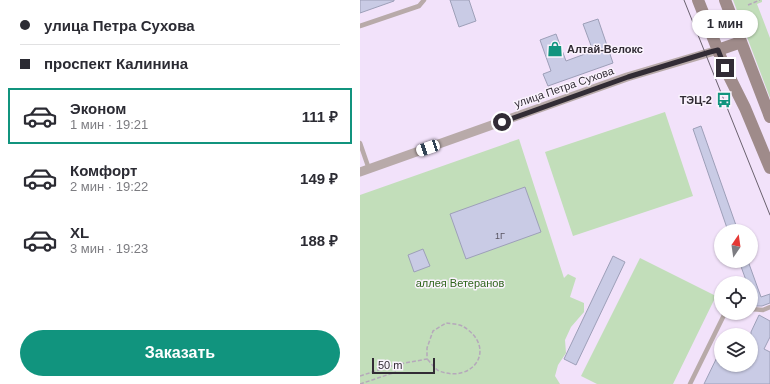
<!DOCTYPE html>
<html lang="ru">
<head>
<meta charset="utf-8">
<style>
  :root { --surface:#fff; --page:#f2f2f3; --text:#2b2b33; --muted:#7c7c81; --line:#e1e1e2; --accent:#11947e }
  body { margin:0; font-family:Arial,sans-serif; background:var(--page); color:var(--text); height:100vh; display:flex; flex-direction:column; font-size:15px; white-space:nowrap }
  * { box-sizing:border-box; margin:0 }
  p { font-size:13px; color:var(--muted) }
  .icon { flex:none; width:22px; height:22px; fill:none; stroke:currentColor; stroke-width:2; stroke-linecap:round; stroke-linejoin:round }
  .map { position:relative; flex:1; overflow:hidden }
  .drawer { display:flex; flex-direction:column; background:var(--surface); width:360px }
  .drawer>* { flex:none }
  .guide { display:grid; align-content:center; height:88px; padding:0 20px; background:var(--surface) }
  .needle { width:26px; rotate:13deg }
  .controls { position:absolute; left:354px; top:224px; display:grid; gap:8px }
  .controls a { display:grid; place-items:center; width:44px; height:44px; border-radius:50%; background:var(--surface); box-shadow:0 1px 3px #0004; font-size:20px }
  .scale { position:absolute; left:12px; bottom:10px; width:63px; box-sizing:border-box; padding-left:4px; border:2px solid #322c35; border-top:0; font-size:11px; line-height:14px; white-space:nowrap; color:#322c35; -webkit-text-stroke:3px #faf3fd; paint-order:stroke }
  .end { position:absolute; width:18px; height:18px; margin:-9px; border:5px solid #322c35; background:#fff; box-shadow:0 0 0 2px #fff }
  .from { border-radius:50% }
  .bubble { position:absolute; height:28px; border-radius:14px; background:var(--surface); box-shadow:0 1px 3px #0004; font-size:13px; font-weight:700; line-height:28px; text-align:center }
  .car { position:absolute; width:12px; height:24px; margin:-12px -6px; border-radius:5px; box-shadow:0 0 3px 1px #0007; background:linear-gradient(#fff 24%,#345 0 40%,#fff 0 76%,#345 0 86%,#fff 0) }
  .guide b { display:flex; align-items:center; gap:14px; height:38px; font-size:15px }
  .guide b+b { border-top:1px solid var(--line) }
  .guide i { width:10px; height:10px; background:var(--text) }
  ul { padding:0; list-style:none }
  li { display:flex; align-items:center; gap:12px; height:56px; margin:0 8px 6px; padding:0 12px; border:2px solid transparent; border-radius:0px }
  li div { flex:1 }
  li b { display:block; font-size:15px }
  li em { font-style:normal; font-weight:700 }
  li.selected { border-color:var(--accent) }
  li>.icon { width:36px; height:36px; stroke-width:1.5 }
  .button { display:flex; gap:8px; margin-top:auto; padding:8px 20px }
  .button a { flex:1; height:46px; border-radius:24px; background:var(--accent); color:#fff; font-size:16px; font-weight:700; line-height:46px; text-align:center }
  main { display:flex; flex:1; min-height:0 }
  .map>svg:first-child { display:block }
  .green { fill:#c2deba }
  .building { fill:#c9cbe5; stroke:#9d9fb8 }
  .lines { fill:none; stroke-linecap:round; stroke-linejoin:round }
  .path { stroke:#b5a8bb; stroke-width:1.5; stroke-dasharray:4 2; stroke-linecap:butt }
  .service { stroke:#b8aaa9; stroke-width:4.5 }
  .minor { stroke:#b8aaa9; stroke-width:9 }
  .secondary { stroke:#9f8b8a; stroke-width:12 }
  .tram { stroke:#69606d; stroke-width:1 }
  .route { stroke:#322c35; stroke-width:5 }
  .labels { text-anchor:middle; stroke-width:3; stroke-linejoin:round; paint-order:stroke }
  .number-label { font-size:9px; fill:#585461 }
  .poi-label { font-size:11px; font-weight:bold; fill:#322c35; stroke:#faf3fd; text-anchor:start }
  .street-label { font-size:11px; fill:#322c35; stroke:#faf3fd }
  .park-label { font-size:11px; fill:#30651d; stroke:#faf3fd }
</style>
</head>
<body>
<main>
<section class="drawer">
<div class="guide">
<b><i class="from"></i>улица Петра Сухова</b>
<b><i></i>проспект Калинина</b>
</div>
<ul>
<li class="selected"><svg class="icon" aria-label="car" viewBox="0 0 24 24"><path d="M5 17H2v-5l4-1 3-4h7l3 4 3 1v5h-3M9 17h6M6 11h13"/><circle cx="7" cy="17" r="2"/><circle cx="17" cy="17" r="2"/></svg><div><b>Эконом</b><p>1 мин · 19:21</p></div><em>111 ₽</em></li>
<li><svg class="icon" aria-label="car" viewBox="0 0 24 24"><path d="M5 17H2v-5l4-1 3-4h7l3 4 3 1v5h-3M9 17h6M6 11h13"/><circle cx="7" cy="17" r="2"/><circle cx="17" cy="17" r="2"/></svg><div><b>Комфорт</b><p>2 мин · 19:22</p></div><em>149 ₽</em></li>
<li><svg class="icon" aria-label="car" viewBox="0 0 24 24"><path d="M5 17H2v-5l4-1 3-4h7l3 4 3 1v5h-3M9 17h6M6 11h13"/><circle cx="7" cy="17" r="2"/><circle cx="17" cy="17" r="2"/></svg><div><b>XL</b><p>3 мин · 19:23</p></div><em>188 ₽</em></li>
</ul>
<div class="button"><a>Заказать</a></div>
</section>
<div class="map">
<svg width="410" height="384" viewBox="0 0 410 384">
  <rect width="100%" height="100%" fill="#f2e2fa"/>
  <path class="green" d="M373,0h29v2l-5,2 13,34v60z
    M305,112l28,84 -120,40 -28,-84z
    M159,139l45,139 4,-4 8,4 -6,19 14,6v9l-13,15 -6,13 1,13 -8,12 -3,11 5,8h-200v-189z
    M280,258l76,38 -43,88h-76l-16,-8z"/>
  <path class="building" d="M0,0h34v1l-34,12z
    M90,0h19l7,21 -17,6z
    M238,19l15,44 -65,23 -5,-12 8,-3 -11,-31 16,-6 10,27 27,-10 -10,-27z
    M341,126l37,105h-10l-35,-102z
    M165,187l16,45 -75,27 -16,-45z
    M63,249l7,17 -16,6 -6,-17z
    M253,256l12,6 -49,103 -12,-6z
    M379,261h9l13,36 9,-3v9l-8,3h-7l-4,-11v-12h-4z
    M399,315l11,6v16l-6,12 6,3v32h-66l17,-35v16h30v-33z"/>
  <g class="lines">
    <path class="path" d="M388,5l12,-5
      M0,376l34,-11 33,-6v-11l6,-17 13,-8c6,1 14,1 18,4 33,21 10,57 -25,44 -5,-3 -8,-8 -12,-12
      M0,384l36,-12"/>
    <path class="service" d="M0,26l59,-20 5,-6
      M0,143l9,26
      M391,309l12,1 7,-3
      M330,384l35,-71"/>
    <path class="minor" d="M0,172l267,-95 91,-27"/>
    <path class="secondary" d="M338,0l27,68 20,40 25,60
      M365,0l45,117
      M358,50l23,-8"/>
    <path class="tram" d="M324,0l86,215"/>
  </g>
  <g class="lines">
    <path class="route" d="M142,122l126,-45 82,-25 8,-2 7,18"/>
  </g>
  <defs>
    <symbol id="shop-bare" viewBox="-9 -9 18 18"><path d="M-5-2.5h2.3a2.7 3.5 0 0 1 5.4 0H5L5.5 6h-11ZM-1.5-2.5h3a1.5 2.3 0 0 0-3 0Z" fill="#11947e" stroke="#faf3fd" stroke-width="2.5" paint-order="stroke"/></symbol>
    <symbol id="bus-bare" viewBox="-9 -9 18 18"><path d="M-5-6H5V4H4V6H2V4H-2V6H-4V4H-5ZM-3.5-4V0h7V-4ZM-3.5 1.2v1.5H-2V1.2ZM2 1.2v1.5H3.5V1.2Z" fill="#11947e" stroke="#faf3fd" stroke-width="2.5" paint-order="stroke"/></symbol>
  </defs>
  <g fill-rule="evenodd">
    <use href="#shop-bare" x="184" y="38" width="22" height="22"/>
    <use href="#bus-bare" x="353" y="89" width="22" height="22"/>
  </g>
  <g class="labels">
    <g class="number-label">
      <text x="140" y="239">1Г</text>
    </g>
    <g class="poi-label">
      <text x="207" y="53">Алтай-Велокс</text>
      <text x="352" y="104" text-anchor="end">ТЭЦ-2</text>
    </g>
    <g class="street-label">
      <text transform="translate(204 87) rotate(-19)" y="4">улица Петра Сухова</text>
    </g>
    <g class="park-label">
      <text x="100" y="287">аллея Ветеранов</text>
    </g>
  </g>
</svg>
<div class="controls">
<a><svg class="needle" viewBox="-14 -14 28 28"><path d="M0-13l5 13h-10z" fill="#e53935"/><path d="M0 13l5-13h-10z" fill="#7c7c81"/></svg></a>
<a><svg class="icon" aria-label="locate" viewBox="0 0 24 24"><circle cx="12" cy="12" r="6"/><path d="M12 2v4M12 18v4M2 12h4M18 12h4"/></svg></a>
<a><svg class="icon" aria-label="layers" viewBox="0 0 24 24"><path d="M12 4l9 5-9 5-9-5zM3 14l9 5 9-5"/></svg></a>
</div>
<div class="scale">50 m</div>
<i class="end from" style="left:142px;top:122px"></i>
<i class="end" style="left:365px;top:68px"></i>
<div class="bubble" style="left:332px;top:10px;width:66px">1 мин</div>
<i class="car" style="left:68px;top:148px;rotate:251deg"></i>
</div>
</main>
</body>
</html>
